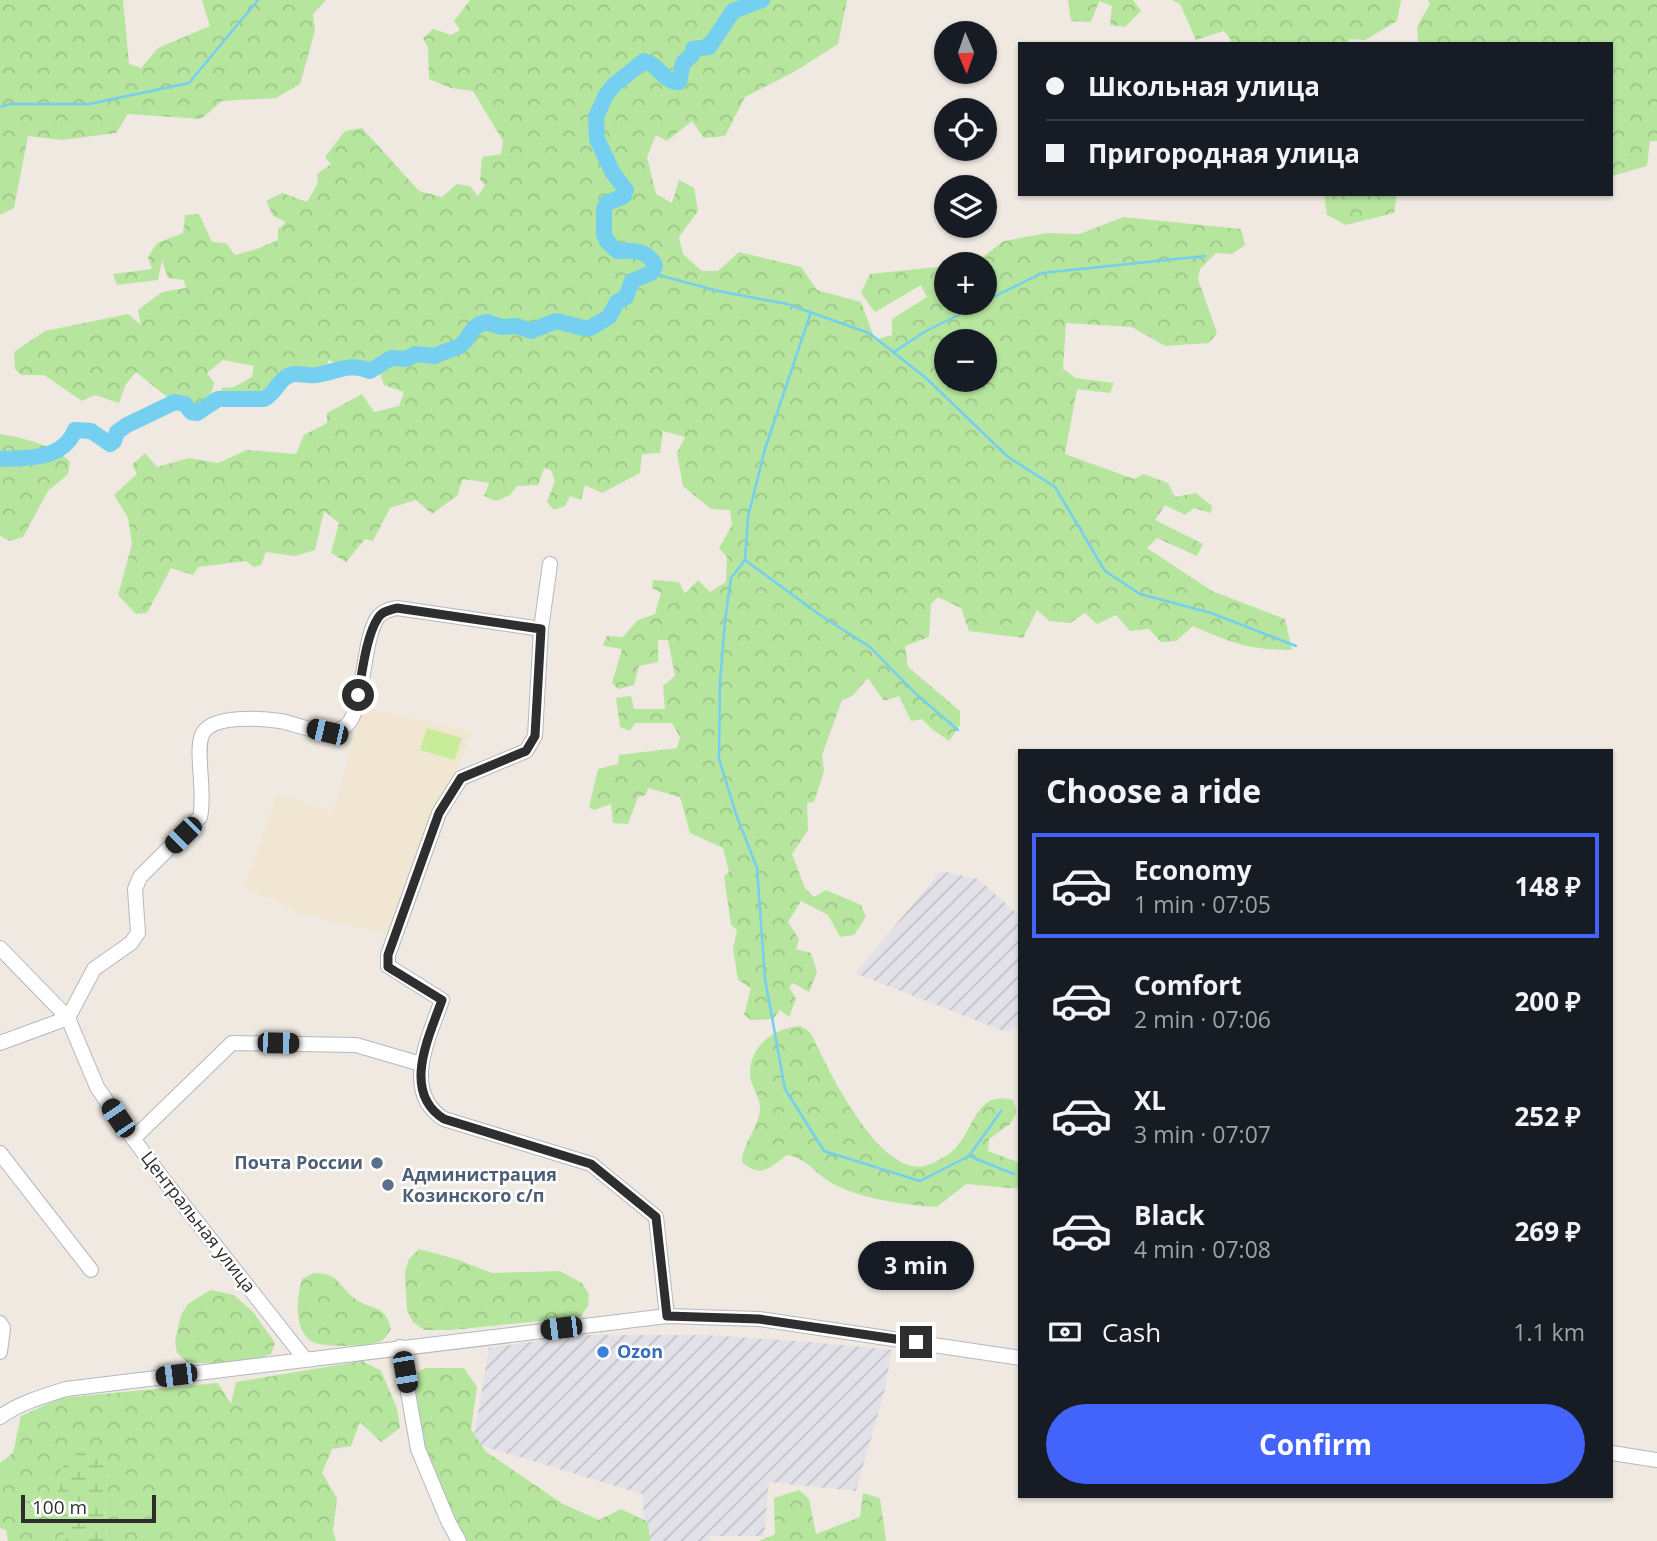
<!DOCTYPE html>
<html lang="en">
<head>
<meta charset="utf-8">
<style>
  :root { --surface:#171b24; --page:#20242c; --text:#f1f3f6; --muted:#9ea1a6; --line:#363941; --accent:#4264fb }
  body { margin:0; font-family:"Open Sans",sans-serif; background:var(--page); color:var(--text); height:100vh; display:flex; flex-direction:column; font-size:26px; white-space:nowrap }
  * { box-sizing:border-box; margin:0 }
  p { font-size:23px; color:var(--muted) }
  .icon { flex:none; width:38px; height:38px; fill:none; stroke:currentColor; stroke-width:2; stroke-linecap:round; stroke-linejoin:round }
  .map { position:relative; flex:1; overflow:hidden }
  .panel { position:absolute; left:1018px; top:749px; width:595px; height:749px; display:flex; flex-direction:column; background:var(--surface); border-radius:0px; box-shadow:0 2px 5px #0004 }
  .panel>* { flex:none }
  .top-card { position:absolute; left:1018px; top:42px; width:595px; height:154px; border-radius:0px; box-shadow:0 2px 5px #0004; display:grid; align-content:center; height:154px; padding:0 28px; background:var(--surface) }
  .needle { width:46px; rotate:178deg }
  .buttons { position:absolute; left:934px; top:21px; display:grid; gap:14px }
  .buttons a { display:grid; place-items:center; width:63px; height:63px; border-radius:50%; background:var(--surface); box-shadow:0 2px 5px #0004; font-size:35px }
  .scale { position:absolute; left:21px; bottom:18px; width:135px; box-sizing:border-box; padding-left:7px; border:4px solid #2e2e2e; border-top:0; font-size:19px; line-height:24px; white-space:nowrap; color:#2e2e2e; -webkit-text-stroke:5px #fff; paint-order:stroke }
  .end { position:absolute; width:32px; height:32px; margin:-16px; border:9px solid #2e2e2e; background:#fff; box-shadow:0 0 0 4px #fff }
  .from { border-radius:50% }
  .bubble { position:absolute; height:49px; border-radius:24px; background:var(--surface); box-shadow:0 2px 5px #0004; font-size:23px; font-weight:700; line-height:49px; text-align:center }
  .car { position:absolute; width:21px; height:42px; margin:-21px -10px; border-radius:9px; box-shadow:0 0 5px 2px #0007; background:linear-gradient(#222 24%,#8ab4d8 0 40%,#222 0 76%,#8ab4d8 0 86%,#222 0) }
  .top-card b { display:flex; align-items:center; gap:24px; height:66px; font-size:26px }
  .top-card b+b { border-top:2px solid var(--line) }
  .top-card i { width:18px; height:18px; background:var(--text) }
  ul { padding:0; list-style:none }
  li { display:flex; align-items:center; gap:21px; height:105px; margin:0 14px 10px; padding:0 14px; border:4px solid transparent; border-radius:0px }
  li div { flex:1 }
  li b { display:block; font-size:26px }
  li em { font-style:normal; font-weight:700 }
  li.active { border-color:var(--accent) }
  li>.icon { width:63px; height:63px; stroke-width:1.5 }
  h2 { padding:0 28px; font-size:32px; line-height:84px }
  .pay { display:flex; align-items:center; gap:18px; height:77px; padding:0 28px; font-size:26px }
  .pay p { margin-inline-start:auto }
  .action { display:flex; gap:14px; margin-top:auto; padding:14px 28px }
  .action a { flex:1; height:80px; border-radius:42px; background:var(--accent); color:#fff; font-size:28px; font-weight:700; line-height:80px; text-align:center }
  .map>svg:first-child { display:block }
  .industrial { fill:url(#industrial-furrows) }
  .education { fill:#f0e6d1 }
  .forest { fill:url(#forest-crowns); fill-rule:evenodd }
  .wetland { fill:url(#wetland-marsh) }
  .pitch { fill:#c9ec9a }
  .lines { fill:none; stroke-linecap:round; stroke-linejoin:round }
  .stream { stroke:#75cff0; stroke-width:2.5 }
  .river { stroke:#75cff0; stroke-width:16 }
  .minor-casing { stroke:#b4b7c1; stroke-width:16 }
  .minor { stroke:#fff; stroke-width:14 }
  .route { stroke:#2e2e2e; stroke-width:9 }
  .service-dot { fill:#5c6f8a; stroke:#fff; stroke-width:2.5 }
  .shop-dot { fill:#3f7fe0; stroke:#fff; stroke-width:2.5 }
  .labels { text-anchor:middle; stroke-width:5; stroke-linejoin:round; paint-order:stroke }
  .service-label { font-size:18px; font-weight:bold; fill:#4e5e75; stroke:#fff; text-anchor:end }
  .street-label { font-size:18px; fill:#2e2e2e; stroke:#fff }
  .shop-label { font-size:18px; font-weight:bold; fill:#366cbe; stroke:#fff; text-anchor:start }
</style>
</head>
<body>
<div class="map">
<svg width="1657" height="1541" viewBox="0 0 1657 1541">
  <defs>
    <pattern id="industrial-furrows" width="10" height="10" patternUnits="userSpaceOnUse" patternTransform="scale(1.75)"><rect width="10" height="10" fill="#e3e1e8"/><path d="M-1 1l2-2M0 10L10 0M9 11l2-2" fill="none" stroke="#c3c1c7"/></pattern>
    <pattern id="forest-crowns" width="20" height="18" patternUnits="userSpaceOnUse" patternTransform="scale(1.75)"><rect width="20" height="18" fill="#b6e59e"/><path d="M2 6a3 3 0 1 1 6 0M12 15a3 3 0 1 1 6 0" fill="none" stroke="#9dc588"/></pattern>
    <pattern id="wetland-marsh" width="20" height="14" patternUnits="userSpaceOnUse" patternTransform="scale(1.75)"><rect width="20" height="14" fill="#b6e59e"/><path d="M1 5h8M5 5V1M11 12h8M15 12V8" fill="none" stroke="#9dc588"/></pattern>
  </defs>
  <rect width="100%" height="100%" fill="#efe9e1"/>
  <path class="industrial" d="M941,871l37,8 42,37v110l-14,6 -151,-59z
    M578,1335h129l102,7 83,8 -8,43 -28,98 -87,-9 -5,54h-54l-1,5h-63l-4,-47 -169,-51 16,-95z"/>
  <path class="education" d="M363,707l110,25 -35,78 -51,124 -86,-21 -57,-26 33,-92 56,17z"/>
  <path class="forest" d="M0,0h123l6,64 12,4 17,-20 52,-22 -8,-26h124l-13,14 2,17 -15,53 -24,14 -54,3 -21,18 -73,-5 -12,19 -54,7 -34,-4 -14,72 -14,7z
    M470,0h377l-9,44 -44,28 -49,25 -20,39 -21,2 -12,-17 -25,20 -11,-6 -9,22 9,37 16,9 7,-23 15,8 4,23 -19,26 4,17 19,17h16l21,-19 62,15 16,23 44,12 14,38 17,-5v-16l35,-22 -6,-12 -46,27 -14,-19 9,-19 77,-8v37h38v-39h-12l31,-23 43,-8 33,1 43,-17 118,12 4,16 -13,9 -16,-1 -16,16 -2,10 19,54 -8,10 -44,3 -33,-19 -66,-4 -3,46 13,9 38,5 -4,10 -33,-4 -12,65 69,25 10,-5 24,9 7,14 21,-4 16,13 -1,7 -17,-5 -9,7 -20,-10 -10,15 48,24 -6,12 -40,-18 -10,10 65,43 73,28 7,31c-43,0 -61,-7 -99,-24l-17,15 -15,1 -12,-13 -19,2 -14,-16 -19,9 -12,-11 -15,10 -21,-2 -12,-11 -14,28 -54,-7 -8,-23 -23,-11 -7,7 -2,33 -24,9 3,21 52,44v14l-11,16 -17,-12 -10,-10 -11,2 -12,-25 -15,5 -16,-23 -16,18 -10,4 -20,55 2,16 -10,31 -7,1 1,27 -16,24 13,34 9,9 12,-7 35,15 5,12 -12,18 -14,2 -12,-22 -27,-14 -13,21 11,17 -3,10 15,4 6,19 -8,20 -16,-9 -4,4 7,12 -7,18 -9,-7 -7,9 -22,1 -7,-5 7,-27 -13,-8 -5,-31 4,-19 -6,-5 -7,-49 5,-4 -6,-24 -33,-15 -10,-36 -32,-9 -2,7 -8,2 -10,27 -15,-1 -2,-19 -17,6 -5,-3 9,-38 20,-5 1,-9 58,-7 3,-11 -8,-14h-37l-5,8 -10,-4 -4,-29 15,-2 3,13h31l-2,-23 12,-10 -7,-36h-10v22l-19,4 -5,19 -16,4 -6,-6 10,-34 -17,-3 -2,-1 4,-9 16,1 15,-17 17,-6 6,-21 -9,-5 1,-8 26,2 6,12 13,-14 12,12 16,-10 1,-25 -8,-9 13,-23 -2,-15 -19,-1 -28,-23 -6,-33 8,-16 -22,-6 -3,22 -18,1 -2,19 -38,20 -17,-8 -4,15 -11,-4 -5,10 -11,4 -7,-8 8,-21 -4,-11 -7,-2 -6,17 -21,1 -7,9 -14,6 -12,-5 5,-13 -26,-4 -6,17 -25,18 -16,-14 -26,8 -17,33 -8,-2 -19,23 -15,-9 8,-30 -15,-12 -9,39 -20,6 -29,-4 -5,13 -7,2 -8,-6 -48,6 -5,8 -22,-7 -24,45 -11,1 -18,-19 14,-51 -4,-26 -14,-23 23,-21 -5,-9 13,-12 12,14 32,-9 29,5 29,-13 49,4 8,-19 23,-12v-10l35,-19 12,18 25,-6 5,-14 -20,-7 -5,-14 -23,2 -27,-13 -7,13 -23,-6 -28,27 -20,4 -5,-5 -19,10 -9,-6 4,-9 12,-1 18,-10 2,-11 -31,-6 -16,13 7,10 -5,19 -15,9 -27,-14 -31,-25 -10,12 -7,19 -24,-8 -13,6 -38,-26h-23l-6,-6 -1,-17 31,-21 83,-17 13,11 -3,-15 24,-18 24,-4 -2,-8 -16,-2 -6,-18 -4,20 -41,5 -4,-11 39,-5 -4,-12 9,-14 26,-10 2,-18 14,-1 13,28 14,1 9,12 22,-6 21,-9v-11l8,-7 -13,-6 -7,-15 16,-8 25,9 11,-19 -1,-9 14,-10 -6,-7 20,-26 17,-3 57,63 23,6 15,-13 13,2 8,10 7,-11 -5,-5 2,-23 19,-3 2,-13 -30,-50 -22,-3 -22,-9 -1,-31 -5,-10 10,-9 18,6 9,-5 -6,-9zM947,341h38v39h-38z
    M1068,0h65l8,11 -16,16 -15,-2 2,-19 -13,-5 -8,21 -20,-1z
    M1172,0h229l-4,21 -32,19 -15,-1 -2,5h-121l4,-4 -7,-9 -28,9 -16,-36z
    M1428,0h229v141h-7l-3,25 -35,10v-132h-194l-1,-17 13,-23z
    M1324,194h73l-3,19 -48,12 -19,-10z
    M0,434c24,4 54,11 70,28l-2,12 -20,17 -25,46 -13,4 -10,-5z
    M800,1026l10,6c17,34 67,144 115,134 7,-2 18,-8 24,-12 26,-18 23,-65 64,-54l4,12 -7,12 -21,15 -1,12 32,12v26l-54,-5 -29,23c-31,-2 -78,-8 -105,-24 -17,-9 -25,-25 -45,-28 -18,13 -26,24 -45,7 1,-20 16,-33 18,-52 1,-13 -10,-24 -10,-36 0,-29 24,-46 50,-48z
    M419,1249l37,10 36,14 68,-2 22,12 7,11 -1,12 -8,11 -129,13h-27l-11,-8 -6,-12 -2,-38 4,-13z
    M314,1273c26,0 23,12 40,25 17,13 31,5 37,31 -3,5 -5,9 -10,12 -12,6 -60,7 -70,0 -18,-12 -14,-45 -9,-62z
    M210,1290l24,5 19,17 22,31 -4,11c-27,11 -57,10 -84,8l-10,-9 -2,-12 6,-26 7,-11z
    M362,1361l19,10 16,37 3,20 -19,14 -21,-20 -9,24 -19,3 -10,24 15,25 -4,33 3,10h-228l-4,-32 4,-37 -50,22 8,47h-58l-2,-11 -6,-2v-65l13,-10 8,-37 40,-18 157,-15 13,21 5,-22z
    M425,1368h39l13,19 -6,42 14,22 78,53 36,16 22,-11 27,13 2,19h-186l-44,-98 -5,-69z
    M799,1490l10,9 7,35 44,-17 3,-24 17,5 6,43h-127l16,-7 -1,-36z"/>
  <path class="wetland" d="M91,1447l17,25 -4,37 4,32h-42c-6,-15 -12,-56 -5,-71 6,-13 19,-18 30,-23z"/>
  <path class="pitch" d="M427,728l35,10 -7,22 -35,-10z"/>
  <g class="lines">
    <path class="stream" d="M0,107l10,-3h79l100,-21 69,-83
      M651,273l67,18 69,13 82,29 57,45 82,79 47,30 50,84 35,23 71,19 85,33
      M985,301l57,-28 163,-17
      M811,312l-46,137 -17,68 -3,43 75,55 50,32 46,47 42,36
      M894,352l32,-21 57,-28
      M745,560l-14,18 -6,43 -5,61 -1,77 17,55 21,54 8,111 20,110 39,62 96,30 49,-25 32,-45
      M969,1156l45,18"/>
    <path class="river" d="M0,459c28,-1 63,1 75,-29l16,1 19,13 4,-3 3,-9 10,-7 48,-23 10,2 6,8 6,1 21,-14h46c11,-5 13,-17 24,-23 9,-5 19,1 28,-1 21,-3 31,-13 54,-4l21,-13 16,1 8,-5 20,2c8,-5 19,-6 26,-11 12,-9 6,-17 25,-23l16,5 15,-1 14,5 25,-10 28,7h6l19,-11 8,-15 9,-5 6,-16 19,-8 4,-7c-6,-16 -23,-16 -38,-15l-10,-10 -3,-7v-25l3,-6 17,-7 2,-6 -13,-17 -16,-34 -1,-22 10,-22 8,-10 30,-24c15,3 19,22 35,21l4,-19 9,-8 1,-6 16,-2 24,-36 29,-11"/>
    <defs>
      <path id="minor" d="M550,564l-9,65 -6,107 -9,15 -65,27 -22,35 -51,142v11l54,34c-13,37 -41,92 2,119l147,45 65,53 11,99
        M0,948l68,70 29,69 21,31 45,61 142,180
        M0,1043l68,-25 26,-49 37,-26 7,-10 -3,-44 5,-12 60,-60c6,-24 -6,-69 3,-84 10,-18 58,-15 77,-12 19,3 50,20 67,4 18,-18 15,-86 31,-108 5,-6 12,-8 19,-9l144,21
        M133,1139l99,-96 124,2 65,19
        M0,1153l91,117
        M0,1323l3,5 -3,24
        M400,1347l18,102 30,72 11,20
        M0,1417c19,-14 44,-21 66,-28l601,-73 92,3 261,39
        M1612,1453l45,7"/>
    </defs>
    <use href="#minor" class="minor-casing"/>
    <use href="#minor" class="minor"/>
  </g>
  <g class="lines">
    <path class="route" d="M358,695c4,-21 8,-59 20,-77 4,-7 12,-8 19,-10l144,21 -6,107 -9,15 -65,27 -22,35 -51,142v12l54,33c-13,37 -41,92 2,119l147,45 65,53 11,99 92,3 157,23"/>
  </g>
  <g class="service-dot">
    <circle cx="377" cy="1163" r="7"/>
    <circle cx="388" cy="1185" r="7"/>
  </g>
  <circle class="shop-dot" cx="603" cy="1352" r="7"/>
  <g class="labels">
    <g class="service-label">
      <text x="363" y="1169">Почта России</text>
      <text x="402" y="1181" text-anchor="start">Администрация<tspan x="402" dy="21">Козинского с/п</tspan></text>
    </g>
    <g class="street-label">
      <text transform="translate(198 1222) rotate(52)" y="6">Центральная улица</text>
    </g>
    <g class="shop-label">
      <text x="617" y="1358">Ozon</text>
    </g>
  </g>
</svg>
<div class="buttons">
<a><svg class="needle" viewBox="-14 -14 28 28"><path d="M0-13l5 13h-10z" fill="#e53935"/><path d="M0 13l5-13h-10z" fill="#9ea1a6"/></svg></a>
<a><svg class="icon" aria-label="locate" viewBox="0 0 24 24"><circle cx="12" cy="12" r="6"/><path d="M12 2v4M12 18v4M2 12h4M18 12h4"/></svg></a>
<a><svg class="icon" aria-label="layers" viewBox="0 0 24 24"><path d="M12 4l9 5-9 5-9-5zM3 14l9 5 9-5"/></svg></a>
<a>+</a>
<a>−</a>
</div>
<div class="scale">100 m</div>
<i class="end from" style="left:358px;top:695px"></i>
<i class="end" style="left:916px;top:1342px"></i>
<div class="bubble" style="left:858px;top:1241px;width:116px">3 min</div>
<i class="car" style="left:327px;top:732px;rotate:283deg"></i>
<i class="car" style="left:183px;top:835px;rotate:225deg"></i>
<i class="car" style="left:278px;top:1043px;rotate:91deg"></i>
<i class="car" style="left:118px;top:1118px;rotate:326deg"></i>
<i class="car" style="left:561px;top:1328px;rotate:263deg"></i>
<i class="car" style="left:405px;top:1372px;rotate:170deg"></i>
<i class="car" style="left:176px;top:1375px;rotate:263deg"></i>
<div class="top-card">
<b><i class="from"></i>Школьная улица</b>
<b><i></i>Пригородная улица</b>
</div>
<section class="panel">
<h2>Choose a ride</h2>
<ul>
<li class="active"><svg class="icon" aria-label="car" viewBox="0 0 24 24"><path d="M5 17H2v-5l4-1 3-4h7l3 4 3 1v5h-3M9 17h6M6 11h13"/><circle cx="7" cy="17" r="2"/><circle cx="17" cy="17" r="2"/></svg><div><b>Economy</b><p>1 min · 07:05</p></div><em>148 ₽</em></li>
<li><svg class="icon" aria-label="car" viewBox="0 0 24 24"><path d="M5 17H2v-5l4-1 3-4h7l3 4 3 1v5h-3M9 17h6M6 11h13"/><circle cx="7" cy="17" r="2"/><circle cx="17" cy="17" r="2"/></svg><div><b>Comfort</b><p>2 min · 07:06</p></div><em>200 ₽</em></li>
<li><svg class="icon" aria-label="car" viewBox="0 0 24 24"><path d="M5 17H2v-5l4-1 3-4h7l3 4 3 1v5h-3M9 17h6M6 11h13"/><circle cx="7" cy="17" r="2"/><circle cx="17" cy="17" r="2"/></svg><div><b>XL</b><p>3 min · 07:07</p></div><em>252 ₽</em></li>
<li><svg class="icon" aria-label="car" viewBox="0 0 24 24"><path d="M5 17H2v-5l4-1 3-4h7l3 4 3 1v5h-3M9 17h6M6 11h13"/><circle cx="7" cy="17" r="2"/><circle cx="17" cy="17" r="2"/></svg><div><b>Black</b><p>4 min · 07:08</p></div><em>269 ₽</em></li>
</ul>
<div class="pay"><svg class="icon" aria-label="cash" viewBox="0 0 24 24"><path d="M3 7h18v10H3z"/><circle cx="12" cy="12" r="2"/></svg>Cash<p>1.1 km</p></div>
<div class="action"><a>Confirm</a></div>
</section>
</div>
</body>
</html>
